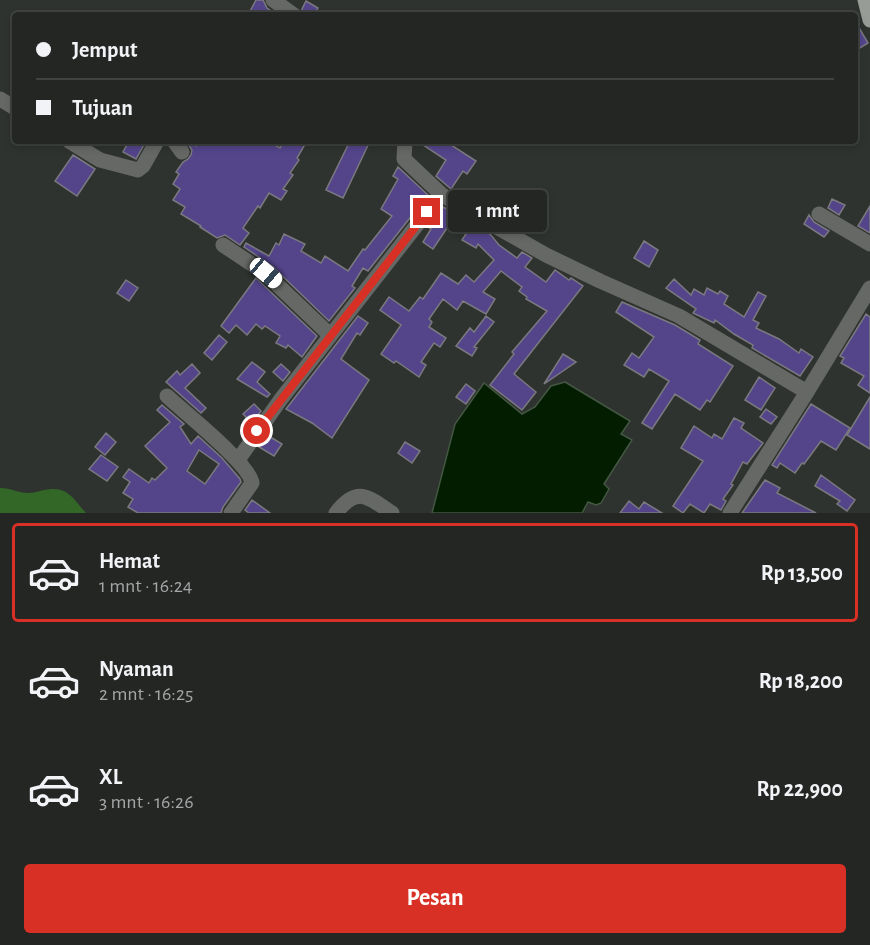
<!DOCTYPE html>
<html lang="id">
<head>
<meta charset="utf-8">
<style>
  :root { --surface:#232623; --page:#2b2e2b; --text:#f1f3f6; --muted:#a3a5a6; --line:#404341; --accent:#d93025 }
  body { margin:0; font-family:"Alegreya Sans",sans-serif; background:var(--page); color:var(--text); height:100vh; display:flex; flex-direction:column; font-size:22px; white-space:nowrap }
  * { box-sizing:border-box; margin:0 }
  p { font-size:20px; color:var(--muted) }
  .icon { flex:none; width:33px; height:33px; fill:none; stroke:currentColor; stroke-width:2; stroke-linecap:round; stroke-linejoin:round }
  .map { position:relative; height:513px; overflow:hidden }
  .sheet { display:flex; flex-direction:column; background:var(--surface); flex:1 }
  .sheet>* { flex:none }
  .hud { position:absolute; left:12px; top:12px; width:846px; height:132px; border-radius:6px; box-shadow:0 3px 9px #0003,0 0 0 2px var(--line); display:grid; align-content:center; height:132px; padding:0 24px; background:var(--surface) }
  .end { position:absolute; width:27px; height:27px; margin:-14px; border:8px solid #d93025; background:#fff; box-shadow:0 0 0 3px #fff }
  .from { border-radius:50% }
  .bubble { position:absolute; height:42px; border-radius:6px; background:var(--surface); box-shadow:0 3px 9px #0003,0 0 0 2px var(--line); font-size:20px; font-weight:700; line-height:42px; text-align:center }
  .car { position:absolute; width:18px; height:36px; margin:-18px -9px; border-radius:8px; box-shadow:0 0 4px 2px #0007; background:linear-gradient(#fff 24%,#345 0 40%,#fff 0 76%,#345 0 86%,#fff 0) }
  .hud b { display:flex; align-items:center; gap:21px; height:57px; font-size:22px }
  .hud b+b { border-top:2px solid var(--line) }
  .hud i { width:15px; height:15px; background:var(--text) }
  ul { padding:10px 0 0; list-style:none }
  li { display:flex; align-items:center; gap:18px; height:99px; margin:0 12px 9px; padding:0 12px; border:3px solid transparent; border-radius:6px }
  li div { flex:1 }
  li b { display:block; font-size:22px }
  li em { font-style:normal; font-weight:700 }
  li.current { border-color:var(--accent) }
  li>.icon { width:54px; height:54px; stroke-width:1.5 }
  .button { display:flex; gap:12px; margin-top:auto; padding:12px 24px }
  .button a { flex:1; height:69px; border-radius:6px; background:var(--accent); color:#fff; font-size:24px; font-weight:700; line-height:69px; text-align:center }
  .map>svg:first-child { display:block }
  .forest { fill:#326727 }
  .water { fill:#021d00; stroke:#445742; stroke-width:1.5 }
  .building { fill:#54458b; stroke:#7a797f; stroke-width:1.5; fill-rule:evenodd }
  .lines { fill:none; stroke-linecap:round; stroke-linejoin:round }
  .minor { stroke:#666865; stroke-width:15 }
  .major { stroke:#989c97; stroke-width:15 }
  .route { stroke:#d93025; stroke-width:8 }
</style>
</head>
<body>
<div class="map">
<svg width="870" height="513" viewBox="0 0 870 513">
  <rect width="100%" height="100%" fill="#2f332f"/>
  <path class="forest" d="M0,488c10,0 19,5 28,5 8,0 16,-4 24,-4 17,-1 24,13 34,24h-86z"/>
  <path class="water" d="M565,382l65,39 -9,13 11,6 -28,44 5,5 -8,14 -5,2 -8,-3 -6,11h-150l23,-89 29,-41 38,31 13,-7 16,-21z"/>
  <path class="building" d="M256,0h7l4,8 10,7h-29z
    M306,1l12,7 -4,7h-10l-2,-6z
    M855,21l13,22 -13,8z
    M129,141h17l-10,18 -13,-7z
    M199,141h69l12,7 4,-7h23l-10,17 2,2 -9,13 3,2 -10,14 4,2 -6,9 -12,-7 -9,15 -2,-2 -15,22 6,5 -9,12 -15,-10 -8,3 -17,-11 1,-1 -20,-12 4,-7 -12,-7 7,-11 -7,-5 6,-10 -3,-2 7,-10 5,-3 3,-4 1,-5 -4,-6 1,-2 7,4z
    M350,141h20l-27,57 -17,-8z
    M417,141h28l31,20 -9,13 -4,-3 -12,18 -15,-13 10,-16z
    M73,155l22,14 -18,27 -22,-15z
    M398,167l30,28 -60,76 -5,-3 -11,18 3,2 -26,33 -57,-55 -28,-19 2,-4 23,13 7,-13 3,2 5,-11 21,10 -4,7 20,12 4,-7 23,15 15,-22 2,1 27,-34 -11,-7 17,-30 -5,-3z
    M832,199l13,6 -6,10 -11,-7z
    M870,206v27l-12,-7z
    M443,207l47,27 9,11 18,13 5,-6 10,6 -7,9 21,15 9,-12 14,10 2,-2 12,8 -69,88 22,18 -14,18 -32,-25 24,-31 -2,-2 35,-41 -21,-12 1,-2 -8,-6 3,-4 -21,-16 -18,21 12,7 -9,15 -23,-13 -6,9 -14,-11 -14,20 3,3 -3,5 17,11 -6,9 -6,-4 -13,19 5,3 -7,12 -23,-16 -2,2 -13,-9 20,-29 -21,-15 9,-13 20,14 11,-14 3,2 18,-26 17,11 8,-9 8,7 20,-22 -16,-16 -2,4 -14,-8 4,-6 -17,-9 -16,24 -10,-7 8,-13 -3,-2z
    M809,215l5,7 15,9 -5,6 -20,-13z
    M644,241l14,9 -9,17 -15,-9z
    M256,278l61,58 -15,21 -14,-12 -2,3 -10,-5 4,-7 -15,-10 -3,3 -6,-5 -9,11 -11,-10 -7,8 -8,-7z
    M674,279l17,16 3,-6 10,6 3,-7 11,6 2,-3 8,5 -4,8 20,13 14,-25 8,4 -13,24 6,3 -3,5 23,11 20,14 2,-4 12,8 -13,19 -48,-28 1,-3 -19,-11 -19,-14 -1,3 -21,-10 3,-4 -30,-21z
    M126,280l12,8 -9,13 -12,-8z
    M622,302l53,23 25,15 -2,4 35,22 -23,36 -3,-2 -7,10 -25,-16 -23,35 -10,-6 27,-42 -20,-12 -5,8 -20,-12 8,-12 7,5 15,-21 -38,-25z
    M866,314l4,3v76l-12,-8 6,-9 -23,-13 3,-5 -4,-2z
    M358,316l10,7 -8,12 -3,-2 -16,26 28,21 -37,58 -20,-15 -26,-14z
    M486,316l8,6 -20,25 3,1 -5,8 -16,-10 14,-18 4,4z
    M219,335l8,7 -15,18 -8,-7z
    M563,354l13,8 -32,22z
    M252,362l13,10 -8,10 13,12 -3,3 -30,-18z
    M192,364l8,9 -15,15 21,20 -5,5 -35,-31 11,-11 3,4z
    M281,364l9,8 -7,9 -10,-9z
    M759,377l16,11 -14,22 -16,-10z
    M466,384l9,7 -9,13 -10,-7z
    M870,397v52l-23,-14z
    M254,404l7,7 -9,12 -9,-9z
    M811,404l39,24 -14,22 -15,-9 -17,23 -2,-1 -7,10 -15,-10 -3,5 -5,-3z
    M162,405l22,19 -4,3 11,17 7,-8 24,22 18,21 1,3 -18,25 -2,6h-83l-10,-6 5,-8 -10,-6 7,-11 -7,-5 6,-8 20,14 3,-5 3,2 12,-12 -22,-22 25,-24 -13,-12zM199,450l20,14 -14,20 -18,-13z
    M766,409l11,8 -6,7 -11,-7z
    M734,418l10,5 -3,5 22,15 -16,21 -4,-2 -12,22 2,1 -10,14 3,2 -5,9 -11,-6 -6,9 -14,-9 -7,9 -10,-7 30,-45 -22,-13 13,-22 18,12 2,-4 8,5z
    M106,433l10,9 -11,13 -10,-8z
    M267,435l15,9 -8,12 -15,-9z
    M405,442l15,9 -8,12 -14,-10z
    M101,455l17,12 -11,14 -18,-12z
    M821,475l34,25 -8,11 -10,-7 3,-3 -25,-15z
    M765,480l15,8 -3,5 39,20h-74z
    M252,500l18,13h-21l-4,-3z
    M629,501l10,8 5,-7 18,11h-42z"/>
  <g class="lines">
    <path class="minor" d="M273,0l21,15
      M0,99l15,9
      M69,141l31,19 38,10 5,-4 14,-25
      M174,141l8,11
      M405,141l-1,18 37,35 24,15 81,46 54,26 79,35 128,76
      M819,214l51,30
      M223,245l42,28 65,62
      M167,396c17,16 83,68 85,87l-21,30
      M238,460l43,-61 160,-205
      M336,513c21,-27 31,-17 56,0
      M730,513l77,-121 63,-104"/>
    <path class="major" d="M865,0l5,20"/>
  </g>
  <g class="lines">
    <path class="route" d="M257,431l170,-219"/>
  </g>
</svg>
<i class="end from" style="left:257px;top:431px"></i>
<i class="end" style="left:427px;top:212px"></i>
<div class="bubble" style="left:448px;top:190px;width:99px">1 mnt</div>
<i class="car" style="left:266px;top:273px;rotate:130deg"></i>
<div class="hud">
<b><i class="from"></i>Jemput</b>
<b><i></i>Tujuan</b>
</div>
</div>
<section class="sheet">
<ul>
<li class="current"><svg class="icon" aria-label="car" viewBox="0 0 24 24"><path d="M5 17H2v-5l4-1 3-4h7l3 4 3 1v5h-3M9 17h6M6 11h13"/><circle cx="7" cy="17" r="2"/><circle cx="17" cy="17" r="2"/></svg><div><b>Hemat</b><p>1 mnt · 16:24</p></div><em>Rp 13,500</em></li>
<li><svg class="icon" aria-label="car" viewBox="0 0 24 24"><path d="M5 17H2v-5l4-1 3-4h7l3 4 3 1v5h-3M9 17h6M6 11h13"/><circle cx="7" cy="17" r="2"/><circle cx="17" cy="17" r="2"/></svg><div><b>Nyaman</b><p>2 mnt · 16:25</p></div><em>Rp 18,200</em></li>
<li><svg class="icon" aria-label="car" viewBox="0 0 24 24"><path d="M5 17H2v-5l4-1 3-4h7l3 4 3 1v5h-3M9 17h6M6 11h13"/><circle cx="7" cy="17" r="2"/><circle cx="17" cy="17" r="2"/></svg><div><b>XL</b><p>3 mnt · 16:26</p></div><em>Rp 22,900</em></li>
</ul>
<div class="button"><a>Pesan</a></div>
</section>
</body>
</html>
